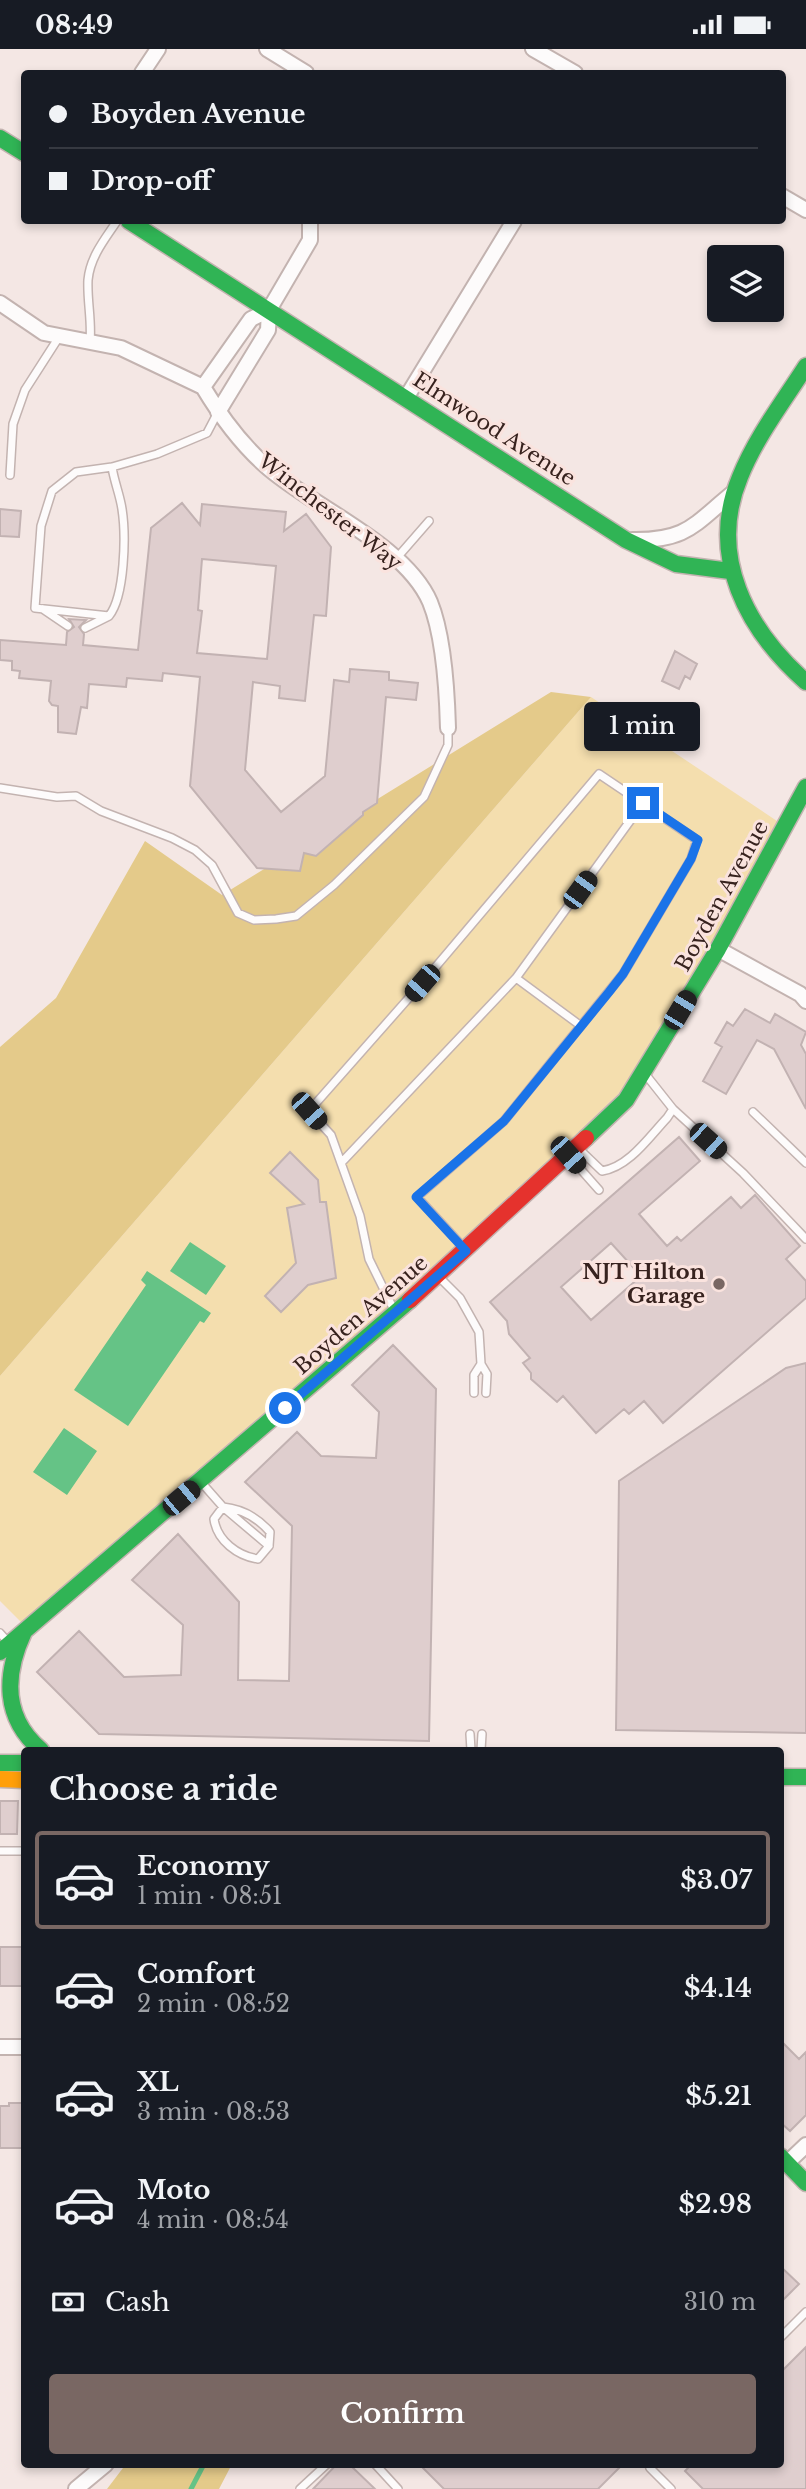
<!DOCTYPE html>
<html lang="en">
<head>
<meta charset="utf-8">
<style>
  :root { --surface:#171b24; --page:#20242c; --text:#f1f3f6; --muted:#9ea1a6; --line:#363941; --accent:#796763 }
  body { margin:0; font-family:"Libre Baskerville",serif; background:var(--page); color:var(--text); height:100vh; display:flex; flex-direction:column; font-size:26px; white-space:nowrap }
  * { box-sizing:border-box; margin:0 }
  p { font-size:23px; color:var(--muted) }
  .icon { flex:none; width:38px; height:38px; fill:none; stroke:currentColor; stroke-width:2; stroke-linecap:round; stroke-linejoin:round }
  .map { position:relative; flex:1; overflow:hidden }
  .side { position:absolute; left:21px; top:1698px; width:763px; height:721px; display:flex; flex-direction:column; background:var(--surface); border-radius:7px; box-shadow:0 4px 10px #0003 }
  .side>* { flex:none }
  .top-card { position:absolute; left:21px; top:21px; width:765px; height:154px; border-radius:7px; box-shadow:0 4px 10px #0003; display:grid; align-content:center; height:154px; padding:0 28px; background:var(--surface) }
  .buttons { position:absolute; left:707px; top:196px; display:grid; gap:14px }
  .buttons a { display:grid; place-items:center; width:77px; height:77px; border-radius:7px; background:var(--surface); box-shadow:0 4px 10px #0003; font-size:35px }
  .end { position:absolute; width:32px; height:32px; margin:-16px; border:9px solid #1a73e8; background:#fff; box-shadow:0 0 0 4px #fff }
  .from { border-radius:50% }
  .bubble { position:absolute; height:49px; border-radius:7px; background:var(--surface); box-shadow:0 4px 10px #0003; font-size:23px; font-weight:600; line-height:49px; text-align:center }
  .car { position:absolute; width:21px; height:42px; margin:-21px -10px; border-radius:9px; box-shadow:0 0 5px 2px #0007; background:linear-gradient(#222 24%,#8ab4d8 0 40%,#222 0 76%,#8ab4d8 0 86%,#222 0) }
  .top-card b { display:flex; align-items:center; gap:24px; height:66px; font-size:26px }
  .top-card b+b { border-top:2px solid var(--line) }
  .top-card i { width:18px; height:18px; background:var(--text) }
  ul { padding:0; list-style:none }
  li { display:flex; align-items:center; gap:21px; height:98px; margin:0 14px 10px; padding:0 14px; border:4px solid transparent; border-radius:7px }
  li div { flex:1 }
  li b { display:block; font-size:26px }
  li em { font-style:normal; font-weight:600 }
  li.on { border-color:var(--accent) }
  li>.icon { width:63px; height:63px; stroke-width:1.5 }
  h2 { padding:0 28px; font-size:32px; line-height:84px }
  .pay { display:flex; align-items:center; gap:18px; height:77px; padding:0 28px; font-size:26px }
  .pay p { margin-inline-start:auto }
  .cta { display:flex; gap:14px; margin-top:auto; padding:14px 28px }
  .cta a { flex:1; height:80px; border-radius:7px; background:var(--accent); color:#fff; font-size:28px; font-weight:600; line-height:80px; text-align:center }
  .status { display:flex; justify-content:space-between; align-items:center; height:49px; padding:0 35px; background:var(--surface); direction:ltr }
  .status svg { height:19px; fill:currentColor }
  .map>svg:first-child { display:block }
  .green { fill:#f4deae }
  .forest { fill:#e4ca8a }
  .water { fill:#65c386 }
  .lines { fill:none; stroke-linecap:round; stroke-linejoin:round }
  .stream { stroke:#65c386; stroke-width:5 }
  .building { fill:#dfcece; stroke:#c2b2b2; stroke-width:2; fill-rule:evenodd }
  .lane-casing { stroke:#c3b3b0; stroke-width:10 }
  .street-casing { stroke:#c3b3b0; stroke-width:18 }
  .fast-casing { stroke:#c3b3b0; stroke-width:19 }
  .slow-casing { stroke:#c3b3b0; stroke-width:19 }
  .jam-casing { stroke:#c3b3b0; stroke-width:19 }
  .lane { stroke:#fdfbfb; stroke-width:7 }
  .street { stroke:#fdfbfb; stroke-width:14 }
  .fast { stroke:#30b455; stroke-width:16 }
  .slow { stroke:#ff9f0a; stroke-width:16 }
  .jam { stroke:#e5322d; stroke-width:16 }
  .route { stroke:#1a73e8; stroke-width:9 }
  .poi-dot { fill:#796763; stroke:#fae3de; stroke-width:2.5 }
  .labels { text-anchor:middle; stroke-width:6; stroke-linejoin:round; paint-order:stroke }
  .street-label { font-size:21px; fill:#37221e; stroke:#fae3de }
  .poi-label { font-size:21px; font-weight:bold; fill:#37221e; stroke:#fae3de; text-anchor:end }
</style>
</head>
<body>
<div class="status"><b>08:49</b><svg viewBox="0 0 49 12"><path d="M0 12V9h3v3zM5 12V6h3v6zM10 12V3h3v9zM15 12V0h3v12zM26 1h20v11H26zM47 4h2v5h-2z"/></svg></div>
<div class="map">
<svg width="806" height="2440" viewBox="0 0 806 2440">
  <rect width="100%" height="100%" fill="#f4e7e4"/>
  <path class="green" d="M591,648l198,132 -137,233 -228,218 -396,349 -28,-28v-225z"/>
  <path class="forest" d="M551,643l40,5 -591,679v-329l56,-49 89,-157 77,54z
    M126,2415h106l-13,25h-112z"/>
  <path class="water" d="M190,1193l36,24 -20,29 -36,-24z
    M147,1222l64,42 -7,10 -4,-2 -72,105 -54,-36 72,-105 -5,-5z
    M64,1379l33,23 -30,44 -34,-23z"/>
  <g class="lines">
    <path class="stream" d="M191,2440l13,-25"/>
  </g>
  <path class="building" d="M182,454l18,22 2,-21 84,8 -2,19 22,-17 25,33 -5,69 -12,-1 -9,86 -26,-3 1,-12 -27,-4 -8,88 36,42 44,-36 9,-96 15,2 1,-13 39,3v8l29,3 -2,17 -30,-3 -9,106 -14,9v3l-47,41 -12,-3 -4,18 -43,-3 -67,-82 10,-109 -37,-4 -1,8 -35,-3 -1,9 -37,-3 -2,24 -6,-1 -5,27 -18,-2v-26l-6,-1 -3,-4 2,-20 -32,-3 1,-7 -8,-1v-9l-12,-1v-20l66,5 1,-13 7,-5 -5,-8 17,1 -7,7 5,7 -1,11 55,5 13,-122zM202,510l74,7 -9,93 -70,-6 5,-42 -4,-1z
    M0,460l21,2 -2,26 -19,-1z
    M675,602l22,13 -7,15 -5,-3 -6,13 -17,-8z
    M745,960l25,14 5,-9 31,18 -5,13 5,9v55l-32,-60 -17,-9 -31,54 -23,-13 19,-34 -7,-4 12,-21 6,4z
    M679,1088l21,24 -61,53 28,32 10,-9 4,4 50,-44 10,11 14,-13 45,51 -14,13 20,22v17l-143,125 -19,-22 -15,13 -5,-5 -28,24 -33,-37 -6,6 -26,-23v-6l-8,-10 7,-5 -21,-24 -2,-13 -17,-19zM611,1194l30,33 -50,44 -30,-33z
    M290,1103l28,28 2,22h6l10,76 -28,7 -27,27 -16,-16 31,-33 -9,-55 17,-4 -34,-31z
    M393,1296l43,44 -7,352 -330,-7 -62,-62 42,-41 45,46 57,-2 2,-50 -51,-45 46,-46 61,68 -1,78 51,1 3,-155 -47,-44 52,-50 24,24 55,2 3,-46 -27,-27z
    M806,1314v370l-190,-3 3,-249 167,-113z
    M0,1752h18l-1,33h-17z
    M0,1898h24v39h-24z
    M780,1991l19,19 7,-7v63l-16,16 -10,-9z
    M9,2054h15v45h-24v-42h9z
    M780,2217l19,18 -19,19z
    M806,2298v142h-103l-18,-18 7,-7h88v-91z
    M337,2415h12l26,25h-62z
    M419,2415h204l-25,25h-154z"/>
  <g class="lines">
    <defs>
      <path id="lane" d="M90,293c2,-21 -3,-41 -2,-62 2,-23 17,-41 29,-59
        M112,418c2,14 8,28 10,42 4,26 3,87 -13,107l-74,-8 6,-82 11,-35 24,-19 36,-5 45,-13 50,-21 11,-21
        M10,426l3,-51 12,-34 34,-53
        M395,511l34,-39
        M43,560l25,17
        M85,579l24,-12
        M0,739l57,9 19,-1 25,15 71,27 23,12 17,15 26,48 16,7 22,-1 20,-3 38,-31 90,-88 24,-52v-17
        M581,977l-65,-48 127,-175
        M673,1060l70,64 63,66
        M753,1063l53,51
        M578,1099l24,23c27,-4 47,-34 65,-53l6,-9 -27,-34
        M568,1106l31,35
        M341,1114l175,-185
        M439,1228l21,21 19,34 2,32 6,10 -1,19
        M394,1261l-25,-51 -9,-43 -29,-81 -22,-24 113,-128 177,-209 98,66 -6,19 -68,115 -65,80 -54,67 -87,76 47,51
        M474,1344v-18l7,-11
        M201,1433l22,25 46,39
        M223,1458c19,2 35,11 47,25l-1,14 -11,13c-20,-3 -41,-18 -44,-40z
        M0,1584l9,10
        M470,1685l1,16
        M481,1701l1,-16
        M0,1802h24
        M780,2289l26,-26
        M375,2415l23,25
        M653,2415l-3,4 21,21
        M300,2440l27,-25"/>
      <path id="street" d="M267,0l39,24
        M533,0l42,24
        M142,24l16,-24
        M782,147l24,14
        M0,254l44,30 77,15 82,39
        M269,261l41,-70v-19
        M203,338c18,30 37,56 63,79 46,41 139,78 164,136 14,34 17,89 18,126
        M203,338l48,-68 18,-9 -1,20 -50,82
        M406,349l108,-177
        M632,491c56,1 62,-16 102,-48
        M718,900l82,45 6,7
        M0,1998h24
        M787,2114l19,-18
        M76,2440l30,-25"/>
      <path id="fast" d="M0,89l24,15
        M129,172l497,319 50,24 54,7
        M806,317c-23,36 -50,71 -66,111 -33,79 7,153 66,205
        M586,1089l40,-38 92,-151 88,-162
        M24,1583c-20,43 -21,86 17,118
        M0,1603l410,-352
        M0,1714h24
        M780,1728h26
        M780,2107l26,27"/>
      <path id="slow" d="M0,1730l24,1"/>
      <path id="jam" d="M410,1251l176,-162"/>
    </defs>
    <use href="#lane" class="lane-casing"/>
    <use href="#street" class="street-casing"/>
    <use href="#fast" class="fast-casing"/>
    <use href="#slow" class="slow-casing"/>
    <use href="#jam" class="jam-casing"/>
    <use href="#lane" class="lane"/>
    <use href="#street" class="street"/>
    <use href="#fast" class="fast"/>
    <use href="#slow" class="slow"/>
    <use href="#jam" class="jam"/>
  </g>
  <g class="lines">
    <path class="route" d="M285,1359l181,-157 -50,-54 88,-76 105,-129 14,-18 68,-115 7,-19 -55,-37"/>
  </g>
  <circle class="poi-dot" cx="719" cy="1235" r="7"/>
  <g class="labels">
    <g class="street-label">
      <text transform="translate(494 380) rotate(33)" y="7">Elmwood Avenue</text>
      <text transform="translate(330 463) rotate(38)" y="7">Winchester Way</text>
      <text transform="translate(722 847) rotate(-61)" y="7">Boyden Avenue</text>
      <text transform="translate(361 1266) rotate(-41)" y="7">Boyden Avenue</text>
    </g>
    <g class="poi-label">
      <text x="705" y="1230">NJT Hilton<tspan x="705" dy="24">Garage</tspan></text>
    </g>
  </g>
</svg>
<div class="buttons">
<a><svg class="icon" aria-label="layers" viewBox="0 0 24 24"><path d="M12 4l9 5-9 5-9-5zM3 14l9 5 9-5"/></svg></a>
</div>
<i class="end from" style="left:285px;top:1359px"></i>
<i class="end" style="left:643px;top:754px"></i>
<div class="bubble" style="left:584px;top:653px;width:116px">1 min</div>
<i class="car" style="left:580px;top:841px;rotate:36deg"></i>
<i class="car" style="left:422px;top:934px;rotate:221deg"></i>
<i class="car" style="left:680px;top:961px;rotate:31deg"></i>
<i class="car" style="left:309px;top:1062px;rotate:138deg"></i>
<i class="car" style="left:708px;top:1092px;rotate:132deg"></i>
<i class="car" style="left:568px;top:1106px;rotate:138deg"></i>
<i class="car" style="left:181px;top:1449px;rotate:50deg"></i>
<div class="top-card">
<b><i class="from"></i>Boyden Avenue</b>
<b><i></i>Drop-off</b>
</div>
<section class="side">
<h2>Choose a ride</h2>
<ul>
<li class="on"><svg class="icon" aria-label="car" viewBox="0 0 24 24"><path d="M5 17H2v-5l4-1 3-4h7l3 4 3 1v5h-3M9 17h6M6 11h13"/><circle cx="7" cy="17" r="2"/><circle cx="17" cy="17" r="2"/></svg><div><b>Economy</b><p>1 min · 08:51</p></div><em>$3.07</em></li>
<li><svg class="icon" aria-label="car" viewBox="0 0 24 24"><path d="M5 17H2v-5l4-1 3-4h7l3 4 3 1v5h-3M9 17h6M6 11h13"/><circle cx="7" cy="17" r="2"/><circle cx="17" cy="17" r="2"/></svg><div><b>Comfort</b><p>2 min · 08:52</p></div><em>$4.14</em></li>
<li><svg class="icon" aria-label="car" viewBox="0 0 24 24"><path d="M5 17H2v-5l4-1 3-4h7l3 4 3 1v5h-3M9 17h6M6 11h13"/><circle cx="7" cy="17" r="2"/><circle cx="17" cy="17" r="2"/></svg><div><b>XL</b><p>3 min · 08:53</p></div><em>$5.21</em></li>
<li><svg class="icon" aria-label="car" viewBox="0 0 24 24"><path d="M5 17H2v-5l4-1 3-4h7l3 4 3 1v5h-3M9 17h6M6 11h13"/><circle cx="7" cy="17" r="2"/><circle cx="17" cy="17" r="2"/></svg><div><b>Moto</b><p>4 min · 08:54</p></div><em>$2.98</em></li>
</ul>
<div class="pay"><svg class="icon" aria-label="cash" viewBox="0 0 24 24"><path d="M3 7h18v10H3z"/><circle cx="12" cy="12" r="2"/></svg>Cash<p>310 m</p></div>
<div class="cta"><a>Confirm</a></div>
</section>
</div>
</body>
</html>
